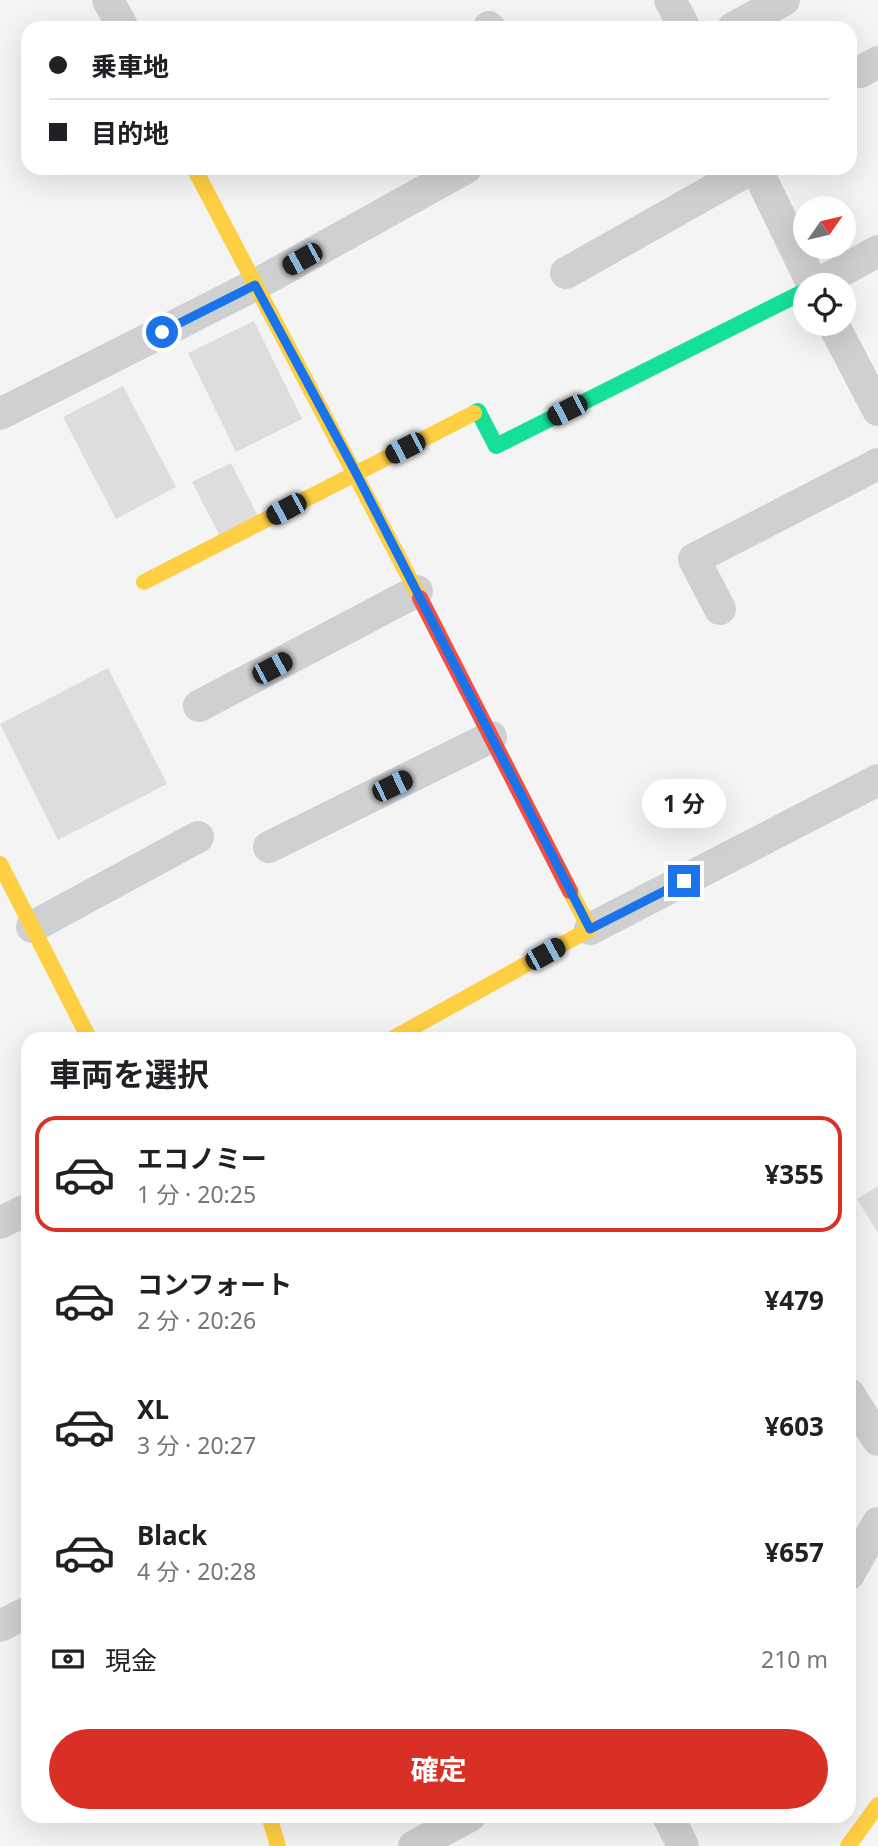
<!DOCTYPE html>
<html lang="ja">
<head>
<meta charset="utf-8">
<style>
  :root { --surface:#fff; --page:#f2f2f2; --text:#202124; --muted:#757577; --line:#e0e0e0; --accent:#d93025 }
  body { margin:0; font-family:"Noto Sans","Noto Sans JP",sans-serif; background:var(--page); color:var(--text); height:100vh; display:flex; flex-direction:column; font-size:26px; white-space:nowrap }
  * { box-sizing:border-box; margin:0 }
  p { font-size:23px; color:var(--muted) }
  .icon { flex:none; width:38px; height:38px; fill:none; stroke:currentColor; stroke-width:2; stroke-linecap:round; stroke-linejoin:round }
  .map { position:relative; flex:1; overflow:hidden }
  .side { position:absolute; left:21px; top:1032px; width:835px; height:791px; display:flex; flex-direction:column; background:var(--surface); border-radius:21px; box-shadow:0 7px 28px #0002 }
  .side>* { flex:none }
  .hud { position:absolute; left:21px; top:21px; width:836px; height:154px; border-radius:21px; box-shadow:0 7px 28px #0002; display:grid; align-content:center; height:154px; padding:0 28px; background:var(--surface) }
  .needle { width:46px; rotate:56deg }
  .tools { position:absolute; left:793px; top:196px; display:grid; gap:14px }
  .tools a { display:grid; place-items:center; width:63px; height:63px; border-radius:50%; background:var(--surface); box-shadow:0 7px 28px #0002; font-size:35px }
  .end { position:absolute; width:32px; height:32px; margin:-16px; border:9px solid #1a73e8; background:#fff; box-shadow:0 0 0 4px #fff }
  .from { border-radius:50% }
  .bubble { position:absolute; height:49px; border-radius:24px; background:var(--surface); box-shadow:0 7px 28px #0002; font-size:23px; font-weight:700; line-height:49px; text-align:center }
  .car { position:absolute; width:21px; height:42px; margin:-21px -10px; border-radius:9px; box-shadow:0 0 5px 2px #0007; background:linear-gradient(#222 24%,#8ab4d8 0 40%,#222 0 76%,#8ab4d8 0 86%,#222 0) }
  .hud b { display:flex; align-items:center; gap:24px; height:66px; font-size:26px }
  .hud b+b { border-top:2px solid var(--line) }
  .hud i { width:18px; height:18px; background:var(--text) }
  ul { padding:0; list-style:none }
  li { display:flex; align-items:center; gap:21px; height:116px; margin:0 14px 10px; padding:0 14px; border:4px solid transparent; border-radius:21px }
  li div { flex:1 }
  li b { display:block; font-size:26px }
  li em { font-style:normal; font-weight:700 }
  li.active { border-color:var(--accent) }
  li>.icon { width:63px; height:63px; stroke-width:1.5 }
  h2 { padding:0 28px; font-size:32px; line-height:84px }
  .pay { display:flex; align-items:center; gap:18px; height:77px; padding:0 28px; font-size:26px }
  .pay p { margin-inline-start:auto }
  .primary-button { display:flex; gap:14px; margin-top:auto; padding:14px 28px }
  .primary-button a { flex:1; height:80px; border-radius:42px; background:var(--accent); color:#fff; font-size:28px; font-weight:700; line-height:80px; text-align:center }
  .map>svg:first-child { display:block }
  .building { fill:#ddddde }
  .lines { fill:none; stroke-linecap:round; stroke-linejoin:round }
  .street { stroke:#ced0d2; stroke-width:32 }
  .fast { stroke:#16e098; stroke-width:16 }
  .slow { stroke:#ffcf43; stroke-width:16 }
  .jam { stroke:#f24e42; stroke-width:16 }
  .route { stroke:#1a73e8; stroke-width:9 }
</style>
</head>
<body>
<div class="map">
<svg width="878" height="1846" viewBox="0 0 878 1846">
  <rect width="100%" height="100%" fill="#f4f4f4"/>
  <path class="building" d="M254,321l48,98 -66,33 -48,-99z
    M123,386l53,101 -60,32 -53,-102z
    M231,463l27,53 -38,20 -28,-54z
    M108,668l59,116 -109,56 -58,-116z
    M878,1186v47l-21,-34z"/>
  <g class="lines">
    <path class="street" d="M108,0l15,28
      M670,0l15,28
      M489,27l1,1
      M733,28l51,-28
      M860,72l18,-10
      M756,168l57,117
      M566,273l186,-105
      M816,285l62,-34
      M833,324l45,86
      M0,414l255,-129 211,-117
      M720,609l-26,-50 184,-95
      M199,706l218,-115
      M269,847l222,-110
      M32,927l166,-90
      M590,929l288,-149
      M0,1223l28,-14
      M849,1394l29,46
      M849,1574l29,-51
      M0,1626l28,-14
      M668,1816l15,30
      M414,1846l56,-30"/>
    <path class="fast" d="M474,413l4,-2 18,35 309,-155"/>
    <path class="slow" d="M194,168l226,430
      M144,582l330,-169
      M0,864l90,176
      M390,1040l200,-111 -20,-38
      M269,1816l9,30
      M848,1846l30,-41"/>
    <path class="jam" d="M420,598l150,293"/>
  </g>
  <g class="lines">
    <path class="route" d="M162,332l93,-47 101,188 234,456 94,-48"/>
  </g>
</svg>
<div class="tools">
<a><svg class="needle" viewBox="-14 -14 28 28"><path d="M0-13l5 13h-10z" fill="#e53935"/><path d="M0 13l5-13h-10z" fill="#757577"/></svg></a>
<a><svg class="icon" aria-label="locate" viewBox="0 0 24 24"><circle cx="12" cy="12" r="6"/><path d="M12 2v4M12 18v4M2 12h4M18 12h4"/></svg></a>
</div>
<i class="end from" style="left:162px;top:332px"></i>
<i class="end" style="left:684px;top:881px"></i>
<div class="bubble" style="left:642px;top:779px;width:84px">1 分</div>
<i class="car" style="left:302px;top:259px;rotate:241deg"></i>
<i class="car" style="left:567px;top:410px;rotate:243deg"></i>
<i class="car" style="left:405px;top:448px;rotate:243deg"></i>
<i class="car" style="left:286px;top:509px;rotate:242deg"></i>
<i class="car" style="left:272px;top:668px;rotate:62deg"></i>
<i class="car" style="left:392px;top:786px;rotate:64deg"></i>
<i class="car" style="left:545px;top:954px;rotate:61deg"></i>
<div class="hud">
<b><i class="from"></i>乗車地</b>
<b><i></i>目的地</b>
</div>
<section class="side">
<h2>車両を選択</h2>
<ul>
<li class="active"><svg class="icon" aria-label="car" viewBox="0 0 24 24"><path d="M5 17H2v-5l4-1 3-4h7l3 4 3 1v5h-3M9 17h6M6 11h13"/><circle cx="7" cy="17" r="2"/><circle cx="17" cy="17" r="2"/></svg><div><b>エコノミー</b><p>1 分 · 20:25</p></div><em>¥355</em></li>
<li><svg class="icon" aria-label="car" viewBox="0 0 24 24"><path d="M5 17H2v-5l4-1 3-4h7l3 4 3 1v5h-3M9 17h6M6 11h13"/><circle cx="7" cy="17" r="2"/><circle cx="17" cy="17" r="2"/></svg><div><b>コンフォート</b><p>2 分 · 20:26</p></div><em>¥479</em></li>
<li><svg class="icon" aria-label="car" viewBox="0 0 24 24"><path d="M5 17H2v-5l4-1 3-4h7l3 4 3 1v5h-3M9 17h6M6 11h13"/><circle cx="7" cy="17" r="2"/><circle cx="17" cy="17" r="2"/></svg><div><b>XL</b><p>3 分 · 20:27</p></div><em>¥603</em></li>
<li><svg class="icon" aria-label="car" viewBox="0 0 24 24"><path d="M5 17H2v-5l4-1 3-4h7l3 4 3 1v5h-3M9 17h6M6 11h13"/><circle cx="7" cy="17" r="2"/><circle cx="17" cy="17" r="2"/></svg><div><b>Black</b><p>4 分 · 20:28</p></div><em>¥657</em></li>
</ul>
<div class="pay"><svg class="icon" aria-label="cash" viewBox="0 0 24 24"><path d="M3 7h18v10H3z"/><circle cx="12" cy="12" r="2"/></svg>現金<p>210 m</p></div>
<div class="primary-button"><a>確定</a></div>
</section>
</div>
</body>
</html>
